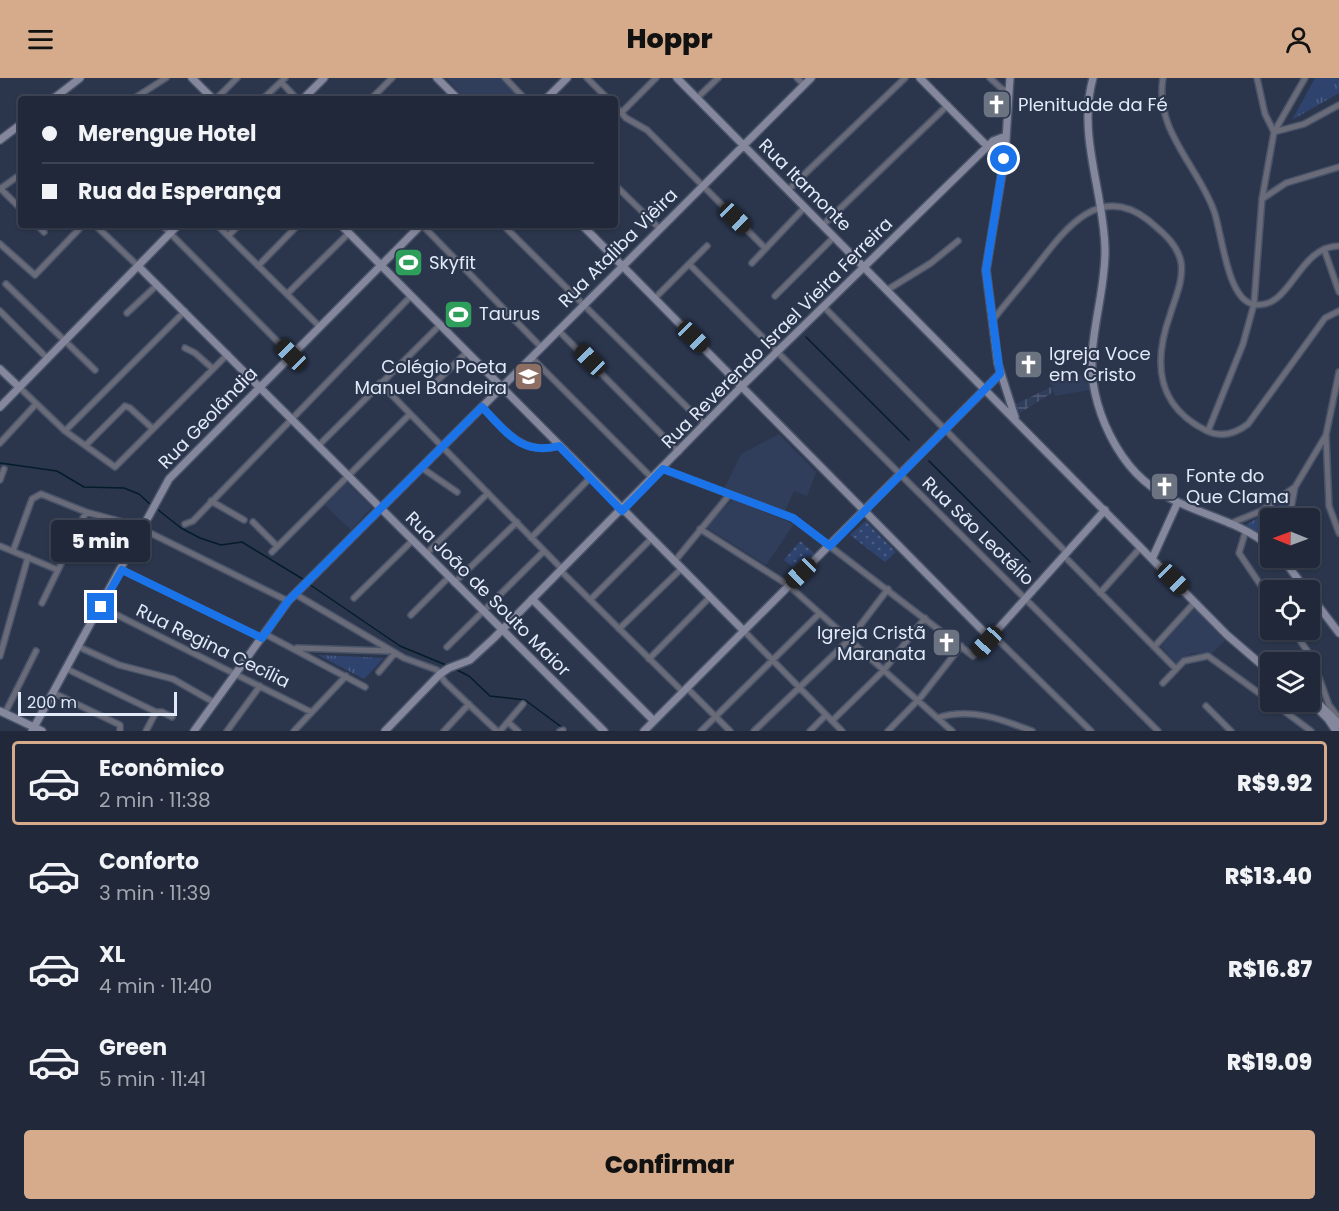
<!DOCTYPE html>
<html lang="pt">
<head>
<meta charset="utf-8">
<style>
  :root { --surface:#20283a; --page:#283042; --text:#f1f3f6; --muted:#a2a6af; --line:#3d4454; --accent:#d6ab8b }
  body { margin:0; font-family:Poppins,sans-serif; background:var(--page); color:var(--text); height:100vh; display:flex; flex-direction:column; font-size:22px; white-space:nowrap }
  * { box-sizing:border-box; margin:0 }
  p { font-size:20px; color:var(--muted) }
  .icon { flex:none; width:33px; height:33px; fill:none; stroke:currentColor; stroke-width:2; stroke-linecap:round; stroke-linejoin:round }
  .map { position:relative; height:653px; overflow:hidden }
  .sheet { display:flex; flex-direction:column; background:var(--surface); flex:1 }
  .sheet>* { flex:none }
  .hud { position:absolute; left:18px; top:18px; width:600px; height:132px; border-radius:6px; box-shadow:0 2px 4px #0004,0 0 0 2px var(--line); display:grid; align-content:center; height:132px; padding:0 24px; background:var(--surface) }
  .needle { width:39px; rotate:271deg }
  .controls { position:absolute; left:1260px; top:430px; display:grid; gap:12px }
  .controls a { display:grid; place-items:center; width:60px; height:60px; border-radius:6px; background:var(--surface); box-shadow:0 2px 4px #0004,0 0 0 2px var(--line); font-size:30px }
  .scale { position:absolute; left:18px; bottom:15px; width:159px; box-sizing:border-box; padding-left:6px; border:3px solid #e2eaf9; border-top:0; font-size:16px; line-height:21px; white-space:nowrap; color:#e2eaf9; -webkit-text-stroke:4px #2b364d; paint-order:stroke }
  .end { position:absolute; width:27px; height:27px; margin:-14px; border:8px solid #1a73e8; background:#fff; box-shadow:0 0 0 3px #fff }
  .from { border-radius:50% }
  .bubble { position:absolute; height:42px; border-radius:6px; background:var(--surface); box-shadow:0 2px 4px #0004,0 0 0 2px var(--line); font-size:20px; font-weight:800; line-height:42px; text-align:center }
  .car { position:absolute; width:18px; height:36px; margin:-18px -9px; border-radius:8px; box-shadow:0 0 4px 2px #0007; background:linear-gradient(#222 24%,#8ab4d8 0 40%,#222 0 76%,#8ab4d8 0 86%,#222 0) }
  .hud b { display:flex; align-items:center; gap:21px; height:57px; font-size:22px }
  .hud b+b { border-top:2px solid var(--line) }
  .hud i { width:15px; height:15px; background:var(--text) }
  ul { padding:10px 0 0; list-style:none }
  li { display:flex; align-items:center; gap:18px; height:84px; margin:0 12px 9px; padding:0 12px; border:3px solid transparent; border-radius:6px }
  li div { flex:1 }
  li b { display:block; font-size:22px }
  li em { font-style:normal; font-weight:800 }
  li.active { border-color:var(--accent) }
  li>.icon { width:54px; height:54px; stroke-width:1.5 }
  .button { display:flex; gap:12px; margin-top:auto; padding:12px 24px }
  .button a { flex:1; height:69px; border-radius:6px; background:var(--accent); color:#111; font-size:24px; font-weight:800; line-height:69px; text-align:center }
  header { display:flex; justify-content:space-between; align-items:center; height:78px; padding:0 24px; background:var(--accent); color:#111; font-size:27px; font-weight:800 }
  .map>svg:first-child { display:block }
  .built { fill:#313e5b }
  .industrial { fill:url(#industrial-grid) }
  .grass { fill:url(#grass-dots) }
  .park { fill:url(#park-tufts) }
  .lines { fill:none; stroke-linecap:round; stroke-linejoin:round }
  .stream { stroke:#041c28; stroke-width:1.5 }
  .street-casing { stroke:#485369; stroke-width:8 }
  .secondary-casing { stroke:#485369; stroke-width:10 }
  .street { stroke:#696b78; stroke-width:5 }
  .secondary { stroke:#85889c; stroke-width:7 }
  .route { stroke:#1a73e8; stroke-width:8 }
  .labels { text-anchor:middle; stroke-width:4.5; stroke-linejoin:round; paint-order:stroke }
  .poi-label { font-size:18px; fill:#e2eaf9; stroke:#2b364d; text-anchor:start }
  .street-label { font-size:18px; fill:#e2eaf9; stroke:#2b364d }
</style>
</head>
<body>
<header><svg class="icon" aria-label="menu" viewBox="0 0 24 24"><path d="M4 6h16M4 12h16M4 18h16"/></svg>Hoppr<svg class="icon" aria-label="person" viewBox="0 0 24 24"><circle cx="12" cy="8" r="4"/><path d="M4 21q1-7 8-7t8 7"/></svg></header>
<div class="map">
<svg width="1339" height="653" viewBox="0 0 1339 653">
  <defs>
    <pattern id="industrial-grid" width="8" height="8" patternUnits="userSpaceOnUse" patternTransform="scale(1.5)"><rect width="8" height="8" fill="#313e5b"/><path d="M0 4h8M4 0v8" fill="none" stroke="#4f5a73"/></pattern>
    <pattern id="grass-dots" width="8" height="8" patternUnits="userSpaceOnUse" patternTransform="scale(1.5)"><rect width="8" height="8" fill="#2f436f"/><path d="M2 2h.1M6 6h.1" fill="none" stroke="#4d5e84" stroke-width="1.8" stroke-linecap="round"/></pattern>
    <pattern id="park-tufts" width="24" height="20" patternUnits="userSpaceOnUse" patternTransform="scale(1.5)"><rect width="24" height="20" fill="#2f436f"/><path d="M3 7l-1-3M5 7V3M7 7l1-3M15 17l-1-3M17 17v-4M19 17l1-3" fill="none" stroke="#4d5e84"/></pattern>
  </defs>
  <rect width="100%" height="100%" fill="#2b364d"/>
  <path class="built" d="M446,0h54l21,21h-55z
    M1087,297l2,15 -34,6 -6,-16z
    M779,356l37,38 -9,24 -13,-5 -9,20 -61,-22 17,-35z
    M347,405l25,24 -21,23 -26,-25z
    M733,421l61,25 -28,41 -60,-38z
    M1193,532h4l28,31 -14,13 -19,-1 -15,11 -16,-18z"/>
  <path class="industrial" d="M1051,309l2,5 -33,21 -4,-9z"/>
  <path class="grass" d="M866,443l30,31 -11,10 -35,-27z
    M800,463l14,12 -17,17 -13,-10z"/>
  <path class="park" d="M1315,0h24v15l-47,27z
    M1289,421l-4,20h-15v22l-24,-16z
    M318,577l66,3 -20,21z"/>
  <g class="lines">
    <path class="stream" d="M806,259l103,103
      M929,383l101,101
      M0,385l57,8 27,16 40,1 15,6 12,11
      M157,431l24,19 19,10 21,7 21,-3 64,39
      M309,506l91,62 46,19
      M453,590l16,8 21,20 35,4 42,31"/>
    <defs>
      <path id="street" d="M505,0l20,21
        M587,0l21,21
        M797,0l7,7
        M990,0l12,11 7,2
        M1163,0c-9,52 35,88 51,133 8,22 13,88 39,93 38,8 44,-58 86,-58
        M1257,0l8,36 9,18
        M281,4l16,17
        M265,19l20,-19
        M697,20l21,-20
        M133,21l33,-21
        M216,21l21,-21
        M371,21l21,-21
        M615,28l11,12 21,12 117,117
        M621,35l35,-35
        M1274,54l30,-8 35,-19
        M615,107l44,43
        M0,110l21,21
        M0,111l21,-15
        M788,112l117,-112
        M1262,121l24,-16 53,-16
        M37,147l7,7
        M95,147l43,41
        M162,147l129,130
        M217,147l102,101
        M422,147l119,122
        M503,147l202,200
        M823,147l125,-120
        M228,158l11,-11
        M0,166l35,31 48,-50
        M1324,171l15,43
        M752,185l53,-56
        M689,186l469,467
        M258,188l40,-41
        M6,206l89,86
        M887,212l44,-27 27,-22
        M287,216l62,-61
        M775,218l59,-59
        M655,220l52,-52
        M823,228l244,247
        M0,233l47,47
        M127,235l30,-28
        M992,243c14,-18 29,-35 43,-53 28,-36 63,-87 113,-48 14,12 29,23 33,42 3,18 -6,36 -11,53 -17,48 -14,91 37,116 15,7 28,3 41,-7l77,-106 14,-7
        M558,252l121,122
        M185,270l10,5 18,16
        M531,279l122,122
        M380,305l182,186
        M434,306l33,-32
        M19,309l46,44 50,36 113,-113
        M482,329c22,23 41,49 77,39
        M65,353l120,-120
        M1208,353l35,-87 11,-40 8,-105 12,-67 31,-54
        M1326,357l3,71 10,27
        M0,365l36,-39
        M86,367l39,-39 5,2 22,20
        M319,367l121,-120
        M422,390l35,24
        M663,391l130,49 180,138 17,-18
        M0,402l4,-11
        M211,423l33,19
        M1289,441l6,-32 31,-52 13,-63
        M253,444l24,24
        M185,446l8,-3 218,-225
        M1229,446l32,-13 34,-24
        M700,451l88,56 164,146
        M1246,452l-7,23 31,46
        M531,460l59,-60
        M0,468l58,24
        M13,473l19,-52 9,-5 45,18 48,13 154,76
        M272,474l138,-138
        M426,476l62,-61
        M1064,478l112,113
        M674,484l56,-68
        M122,492l140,68
        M561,493l122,121
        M454,505l63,-61
        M1100,515l41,-46
        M295,516l109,64 33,12 8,12 52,49
        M354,520l59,-58
        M590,522l61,-61
        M42,525l44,-91
        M101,529l210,105
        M411,537l38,-38
        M619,551l62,-60
        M743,552l99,101
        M1293,552l19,28 17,47 10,13
        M265,556l100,53
        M993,557l98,96
        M79,569l40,18 54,14 42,24
        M447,569l97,-96
        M1154,569l41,-45
        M297,570l92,3
        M0,578l28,-99
        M649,581l61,-62
        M67,591l89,43h6l10,5
        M379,594l16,-19
        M1163,605l21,-22 24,-5 62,45
        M687,610l43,43
        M54,615l66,32v6
        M1272,624l39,29
        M1206,628l25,25
        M5,635l31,-62
        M937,640c33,-11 64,1 95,13
        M832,643l52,-51 41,-52
        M508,644l10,9
        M146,653l10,-19
        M227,653l33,-45
        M294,653l52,-55
        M444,653l25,-27
        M500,653l23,-27
        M560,653l3,-1
        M701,653l118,-117
        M754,653l95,-91 39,-51
        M810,653l16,-16
        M888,653l33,-34 40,-51"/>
      <path id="secondary" d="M192,0l21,21
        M437,0l21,21
        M677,0l550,557 43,37
        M920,0l67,68
        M1010,0l-5,77 -19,115 12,94 17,53
        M1093,0c-16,57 11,114 12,171 1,48 -21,96 -10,144 6,28 21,59 41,80 39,41 95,40 134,74
        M53,21l27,-21
        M303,21l21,-21
        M546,21l21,-21
        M0,62l21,-16
        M341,147l402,405
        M582,147l408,413 115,-128
        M138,188l466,465
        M0,291l19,18
        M0,329l178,-182
        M1282,480l25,33
        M1152,481l25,-55
        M1310,517l29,38
        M532,521l122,122
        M1310,623l18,18 8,12
        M1312,626l9,2 18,18
        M0,633l42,20
        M32,653l137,-252 252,-254
        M194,653l94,-130 523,-523
        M385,653l55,-57 9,-6 21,-8 24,-22 248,-252 251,-245 13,-5
        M644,653l356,-357"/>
    </defs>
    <use href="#street" class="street-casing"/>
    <use href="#secondary" class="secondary-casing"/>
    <use href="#street" class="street"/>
    <use href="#secondary" class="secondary"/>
  </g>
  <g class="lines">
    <path class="route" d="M101,529l21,-37 140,68 26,-37 194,-194c24,24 38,49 77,39l63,65 41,-42 130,49 37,28 170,-172 -14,-104 18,-111"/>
  </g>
  <defs>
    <symbol id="church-square" viewBox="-11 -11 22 22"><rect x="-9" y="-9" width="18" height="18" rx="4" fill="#6b7280" stroke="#2b364d"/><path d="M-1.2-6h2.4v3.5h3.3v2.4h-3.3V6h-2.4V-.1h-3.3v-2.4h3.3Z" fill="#fff"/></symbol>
    <symbol id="stadium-square" viewBox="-11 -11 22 22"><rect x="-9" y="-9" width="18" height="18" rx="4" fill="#2e9e5b" stroke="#2b364d"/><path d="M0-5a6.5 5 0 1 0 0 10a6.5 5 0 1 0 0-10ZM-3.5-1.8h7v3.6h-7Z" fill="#fff"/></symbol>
    <symbol id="school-square" viewBox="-11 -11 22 22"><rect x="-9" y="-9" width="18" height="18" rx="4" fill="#8d6e63" stroke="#2b364d"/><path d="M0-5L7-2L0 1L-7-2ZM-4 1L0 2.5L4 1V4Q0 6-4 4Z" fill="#fff"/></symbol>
  </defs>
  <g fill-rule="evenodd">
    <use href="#church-square" x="980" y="10" width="33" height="33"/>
    <use href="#stadium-square" x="392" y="168" width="33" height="33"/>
    <use href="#stadium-square" x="442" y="220" width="33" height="33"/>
    <use href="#church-square" x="1012" y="270" width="33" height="33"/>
    <use href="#school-square" x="512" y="282" width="33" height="33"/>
    <use href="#church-square" x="1148" y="392" width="33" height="33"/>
    <use href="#church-square" x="930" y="548" width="33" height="33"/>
  </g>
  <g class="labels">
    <g class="poi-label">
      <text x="1018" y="33">Plenitudde da Fé</text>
      <text x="429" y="191">Skyfit</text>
      <text x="479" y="242">Taurus</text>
      <text x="1049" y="282">Igreja Voce<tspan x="1049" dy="21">em Cristo</tspan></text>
      <text x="507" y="295" text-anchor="end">Colégio Poeta<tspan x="507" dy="21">Manuel Bandeira</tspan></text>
      <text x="1186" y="404">Fonte do<tspan x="1186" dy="21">Que Clama</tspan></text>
      <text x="926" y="561" text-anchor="end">Igreja Cristã<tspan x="926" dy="21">Maranata</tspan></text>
    </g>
    <g class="street-label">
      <text transform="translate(805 107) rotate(45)" y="6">Rua Itamonte</text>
      <text transform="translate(618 170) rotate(-45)" y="6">Rua Ataliba Viêira</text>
      <text transform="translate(777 255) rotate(-45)" y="6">Rua Reverendo Israel Vieira Ferreira</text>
      <text transform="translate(208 340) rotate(-46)" y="6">Rua Geolândia</text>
      <text transform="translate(978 453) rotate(44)" y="6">Rua São Leotélio</text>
      <text transform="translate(488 516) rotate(45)" y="6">Rua João de Souto Maior</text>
      <text transform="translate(213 568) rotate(26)" y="6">Rua Regina Cecília</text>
    </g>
  </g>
</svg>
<div class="controls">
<a><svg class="needle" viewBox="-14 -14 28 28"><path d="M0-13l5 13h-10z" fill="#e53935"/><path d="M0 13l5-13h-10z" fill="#a2a6af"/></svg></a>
<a><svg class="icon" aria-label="locate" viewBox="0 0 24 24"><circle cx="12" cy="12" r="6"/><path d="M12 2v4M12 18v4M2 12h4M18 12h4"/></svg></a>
<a><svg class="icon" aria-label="layers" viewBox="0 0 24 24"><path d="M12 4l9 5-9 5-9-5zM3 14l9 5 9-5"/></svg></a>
</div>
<div class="scale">200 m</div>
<i class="end from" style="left:1004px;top:81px"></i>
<i class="end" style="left:101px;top:529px"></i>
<div class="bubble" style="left:51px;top:442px;width:99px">5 min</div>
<i class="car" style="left:735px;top:140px;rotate:134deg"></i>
<i class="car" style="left:693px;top:259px;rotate:135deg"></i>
<i class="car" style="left:291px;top:277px;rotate:315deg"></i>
<i class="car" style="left:590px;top:282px;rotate:316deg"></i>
<i class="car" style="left:801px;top:495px;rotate:226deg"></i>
<i class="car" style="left:1173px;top:501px;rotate:135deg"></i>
<i class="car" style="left:987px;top:564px;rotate:222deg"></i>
<div class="hud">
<b><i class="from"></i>Merengue Hotel</b>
<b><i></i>Rua da Esperança</b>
</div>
</div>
<section class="sheet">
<ul>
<li class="active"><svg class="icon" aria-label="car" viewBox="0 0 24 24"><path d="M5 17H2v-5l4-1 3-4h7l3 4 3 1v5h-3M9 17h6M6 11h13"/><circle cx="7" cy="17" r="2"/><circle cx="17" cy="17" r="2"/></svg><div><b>Econômico</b><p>2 min · 11:38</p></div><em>R$9.92</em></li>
<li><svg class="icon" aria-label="car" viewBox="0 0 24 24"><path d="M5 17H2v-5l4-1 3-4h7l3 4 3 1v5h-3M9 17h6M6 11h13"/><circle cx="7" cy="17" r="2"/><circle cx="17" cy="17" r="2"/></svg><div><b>Conforto</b><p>3 min · 11:39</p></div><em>R$13.40</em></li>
<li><svg class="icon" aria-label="car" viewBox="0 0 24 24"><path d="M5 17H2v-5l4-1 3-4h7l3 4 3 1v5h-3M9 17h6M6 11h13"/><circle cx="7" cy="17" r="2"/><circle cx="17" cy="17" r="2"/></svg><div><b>XL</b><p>4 min · 11:40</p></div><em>R$16.87</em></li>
<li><svg class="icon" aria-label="car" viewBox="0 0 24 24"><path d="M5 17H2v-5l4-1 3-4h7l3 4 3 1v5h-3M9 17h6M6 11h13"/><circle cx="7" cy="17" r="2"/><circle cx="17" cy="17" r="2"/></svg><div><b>Green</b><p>5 min · 11:41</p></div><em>R$19.09</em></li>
</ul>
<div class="button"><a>Confirmar</a></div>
</section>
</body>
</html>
